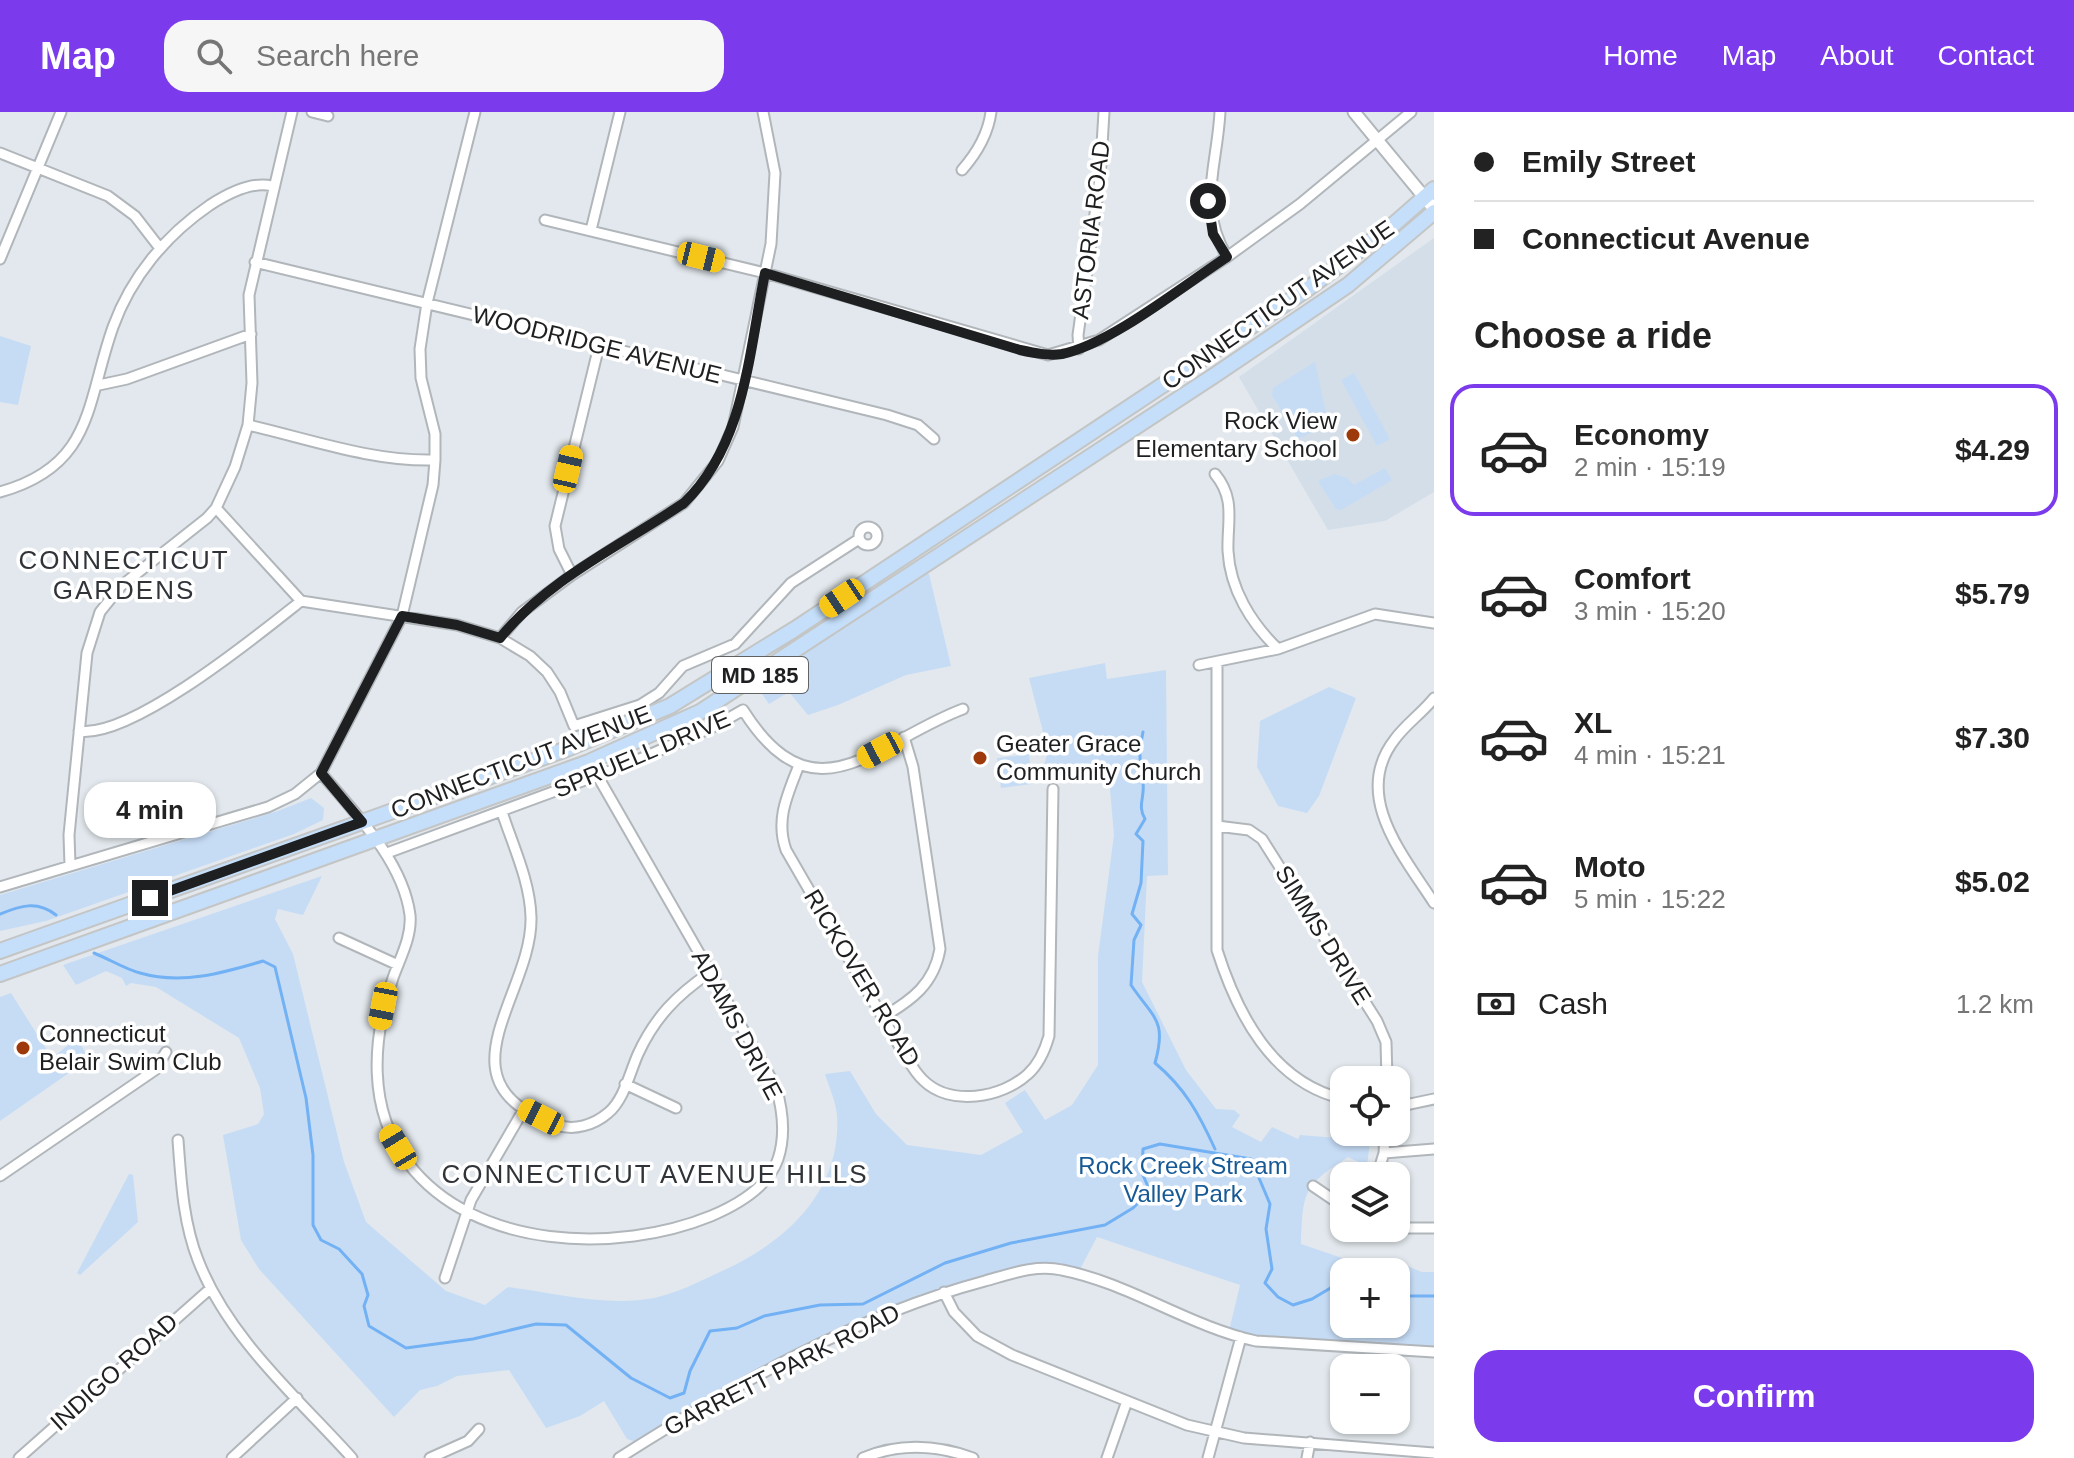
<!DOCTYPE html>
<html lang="en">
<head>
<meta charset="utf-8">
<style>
  :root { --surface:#fff; --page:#f6f6f6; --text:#222; --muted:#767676; --line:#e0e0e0; --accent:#7c3aed }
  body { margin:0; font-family:Arial,sans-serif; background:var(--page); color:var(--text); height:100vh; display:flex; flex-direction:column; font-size:30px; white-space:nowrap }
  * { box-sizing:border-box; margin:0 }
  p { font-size:26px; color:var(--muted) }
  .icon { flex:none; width:44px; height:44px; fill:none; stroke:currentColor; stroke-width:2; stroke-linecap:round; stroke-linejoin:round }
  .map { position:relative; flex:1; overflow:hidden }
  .sheet { display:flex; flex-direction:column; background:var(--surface); width:640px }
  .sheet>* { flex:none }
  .hud { display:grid; align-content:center; height:176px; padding:0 40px; background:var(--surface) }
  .fabs { position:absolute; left:1330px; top:954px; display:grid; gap:16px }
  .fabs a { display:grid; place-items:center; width:80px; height:80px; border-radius:16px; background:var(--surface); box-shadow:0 2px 6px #0004; font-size:40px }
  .end { position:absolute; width:36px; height:36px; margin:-18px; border:10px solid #1d1f21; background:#fff; box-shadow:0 0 0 4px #fff }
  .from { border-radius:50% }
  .bubble { position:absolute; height:56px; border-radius:24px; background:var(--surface); box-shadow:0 2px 6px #0004; font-size:26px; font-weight:800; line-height:56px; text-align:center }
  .car { position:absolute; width:24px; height:48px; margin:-24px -12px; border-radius:10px; box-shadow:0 0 6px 2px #0007; background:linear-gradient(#f5c518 24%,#345 0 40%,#f5c518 0 76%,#345 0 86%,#f5c518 0) }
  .hud b { display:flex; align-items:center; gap:28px; height:76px; font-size:30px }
  .hud b+b { border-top:2px solid var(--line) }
  .hud i { width:20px; height:20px; background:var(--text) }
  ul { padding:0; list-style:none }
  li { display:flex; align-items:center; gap:24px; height:132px; margin:0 16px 12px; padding:0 24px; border:4px solid transparent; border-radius:24px }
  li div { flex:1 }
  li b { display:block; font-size:30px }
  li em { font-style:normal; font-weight:800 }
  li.on { border-color:var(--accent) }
  li>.icon { width:72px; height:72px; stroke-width:1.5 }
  h2 { padding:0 40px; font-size:36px; line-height:96px }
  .pay { display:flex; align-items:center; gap:20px; height:88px; padding:0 40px; font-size:30px }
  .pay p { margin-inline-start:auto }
  .primary-button { display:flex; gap:16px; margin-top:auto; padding:16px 40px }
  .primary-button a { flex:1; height:92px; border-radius:24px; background:var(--accent); color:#fff; font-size:32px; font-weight:800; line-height:92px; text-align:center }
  header { display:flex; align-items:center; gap:48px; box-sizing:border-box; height:112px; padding:0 40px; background:var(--accent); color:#fff }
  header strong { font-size:38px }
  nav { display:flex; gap:44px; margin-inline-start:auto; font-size:28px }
  .search { width:560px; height:72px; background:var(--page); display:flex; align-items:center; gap:20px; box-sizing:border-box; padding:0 28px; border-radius:24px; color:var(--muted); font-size:30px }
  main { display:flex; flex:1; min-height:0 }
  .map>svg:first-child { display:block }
  .built { fill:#d3dee9 }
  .green { fill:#c6dcf5; fill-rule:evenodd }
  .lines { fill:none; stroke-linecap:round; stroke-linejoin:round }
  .stream { stroke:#72b1f3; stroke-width:3 }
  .minor-casing { stroke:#b1b6bb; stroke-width:13 }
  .tertiary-casing { stroke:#b1b6bb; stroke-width:15 }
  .primary-casing { stroke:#c4c5c5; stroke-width:18 }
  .minor { stroke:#fff; stroke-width:9 }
  .tertiary { stroke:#fff; stroke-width:11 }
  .primary { stroke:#c5dffa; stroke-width:14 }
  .route { stroke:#1d1f21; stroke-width:10 }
  .poi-dot { fill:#9e390b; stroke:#fff; stroke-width:3 }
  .labels { text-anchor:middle; stroke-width:7; stroke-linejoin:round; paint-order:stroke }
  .shield { fill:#fff; stroke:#616264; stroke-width:2 }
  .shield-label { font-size:22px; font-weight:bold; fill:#1d1f21 }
  .street-label { font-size:24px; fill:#1d1f21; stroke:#fff }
  .poi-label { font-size:24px; fill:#1d1f21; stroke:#fff; text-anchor:start }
  .park-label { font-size:24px; fill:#165995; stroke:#fff }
  .neighbourhood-label { font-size:26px; letter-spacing:2px; fill:#303439; stroke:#fff }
</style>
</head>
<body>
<header>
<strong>Map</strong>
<div class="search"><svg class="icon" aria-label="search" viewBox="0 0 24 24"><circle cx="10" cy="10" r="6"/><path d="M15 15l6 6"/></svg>Search here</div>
<nav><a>Home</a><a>Map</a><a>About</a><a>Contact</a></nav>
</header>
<main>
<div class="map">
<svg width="1434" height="1346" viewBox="0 0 1434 1346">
  <rect width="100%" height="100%" fill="#e2e8ed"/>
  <path class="built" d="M1434,126v254l-49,29 -57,9 -89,-153z"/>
  <path class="green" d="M0,224l31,10 -13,59 -18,-3z
    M1315,250l11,51 -10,17 -18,9 -26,-44 1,-7z
    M1354,261l36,66 -13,7 -36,-66z
    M1385,356l7,12 -51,30 -5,-1 -18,-28 16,-7 13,4 7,7z
    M915,461l14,1 22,92 -45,9 -68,30 -30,10 -19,-23 -20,12 -9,-13 16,-11 -9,-9z
    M1105,551l2,16 59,-9 2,205 -21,1 -5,106 44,88 30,39 18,1 6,5 -8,12 29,15 11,-15 26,12 2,-4 50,4 4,-7h17l-4,34 -19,-9c-45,29 -45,34 -47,87l47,16 39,-2 35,14h12v80l-206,-17 12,-50 -143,-48 -20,38 -50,-6 -83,23 -126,54 -176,98 -15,-5 -23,-38 -24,15 -34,12 -37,-58 -52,6 -20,10 -17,4 -26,27 -135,-148 -18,-29 -18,-105 35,-11 6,-10 -4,-26 -21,-50 -83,-51 -25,-4 -5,3 -4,-8 -16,-7 -30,14 -13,-20 259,-89 -19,39 -25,-6 -3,10 18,35 51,208 22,60 80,69 39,14 23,-18c47,6 99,20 146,11 23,-5 47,-17 68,-27 64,-29 120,-80 115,-156 -1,-13 -8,-28 -12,-41l25,-3 26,43 31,31 74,10 42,-23 -18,-29 20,-13 20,30 27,-15 26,-40v-109l16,-121 -5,-57 -70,5 9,-32 -19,-73zM1344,1160h52v52h-52z
    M1329,575l27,11 -37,98 -12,17 -29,-7 -21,-39 3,-46z
    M1029,642l3,30 -31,4 -4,-30z
    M311,686l13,10 -1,12 -29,14 -248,87 -46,10v-36l278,-84z
    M11,881l41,65 25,-20 12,21 -89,62v-124z
    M129,1062l4,1 5,47 -58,53 -3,-2z"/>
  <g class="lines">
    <path class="stream" d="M1143,620c-5,25 -3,27 0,51 2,14 -6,23 2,36l-9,15 7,7 -2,42 -9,31 9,11 -7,15 -3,45c23,34 36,35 24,78 30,25 44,51 60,86
      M0,802c20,-8 37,-14 56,1
      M94,841c15,6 31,16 46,20 42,12 83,0 123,-12l12,6 31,131 7,57v70l8,15 18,9 23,25 6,21 -4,11 5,20 37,22 67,-9 63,-15 30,1 65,53 39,20 14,-5 6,-22 20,-40 27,-3 27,-12 56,-11 43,-1 82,-41 66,-20 94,-18 28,-17 17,-17 -8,-18 1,-24 17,-5 91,15 19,45 -4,25 6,40 -7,14 13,14 15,8 19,-6 32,-19
      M1396,1184h38"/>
    <defs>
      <path id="minor" d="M312,0l16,4
        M1220,0c-3,56 -23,93 7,145
        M0,41l108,43 27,20 24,31
        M962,58c15,-17 26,-35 29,-58
        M545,108l220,53 283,82 51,-15 128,-83 73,-53 111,-92
        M591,118l29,-118
        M0,147l61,-147
        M255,150l632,153 31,10 16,14
        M1079,237l-1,-14 22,-157 4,-66
        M99,273l28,-6 124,-45
        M248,313c61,14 125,37 187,35
        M1215,362c21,25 12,48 13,77 2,38 23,72 50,98
        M0,380c94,-26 86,-89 113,-165 18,-50 53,-92 97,-122 17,-11 42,-24 62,-19
        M216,396l85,93 156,24 43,13 30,18 17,16 13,20 14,34 66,-21 19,-12 24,-27 52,-22 56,-61 68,-44
        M859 424a9 9 0 1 1 18 0a9 9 0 1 1-18 0Z
        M572,463l-13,-26 -4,-23 44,-180
        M500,526l22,-26 50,-37 112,-72 34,-42 15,-34 38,-183 4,-71 -12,-61
        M1217,551v287c20,63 55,133 127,149
        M1199,553l79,-16 97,-35 59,9
        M1434,586c-12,15 -28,26 -39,41 -44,56 8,116 39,164
        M79,619c52,8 179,-96 222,-130
        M799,653c-11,29 -24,54 -13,85l115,199c7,10 13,23 22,31 27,27 79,18 105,-6 11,-10 17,-24 21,-38l4,-247
        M321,661c34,40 82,88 89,142 2,22 -10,43 -17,63 -21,61 -26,131 15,185 66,87 210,91 303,53 26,-11 57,-28 67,-57 8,-24 5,-48 -2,-72l-179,-312
        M502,700c11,34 28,69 29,105 2,78 -98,166 26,208 17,6 37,0 51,-12 16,-13 22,-41 30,-59 17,-37 39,-59 71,-81
        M1217,714l32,4 13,9 115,182 9,21 1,38
        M387,741l239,-88 89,-39 28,-16c72,114 132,32 220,-1
        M70,753l-1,-30 18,-182 13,-41 21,-26 86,-68 9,-10 19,-41 13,-42 4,-42 -3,-88 43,-183
        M0,775l268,-80 27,-13 26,-21 81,-157 31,-131 2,-25v-26l-14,-56 -1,-29 7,-46 48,-191
        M339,826l59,27
        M883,905c29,-17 51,-33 57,-68l-27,-182 -9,-30
        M625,972l51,24
        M1396,995l38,-8
        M178,1028c3,40 5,82 20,120 30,78 99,137 154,198
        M1384,1041l50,-4
        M0,1064l155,-106 11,-18
        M1377,1064l7,-23 1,-21
        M1313,1074l31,21
        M1388,1116h46
        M445,1166l26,-78 53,-91
        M944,1180l10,20 23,24 35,19 175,70 57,13 190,15
        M19,1346l192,-170
        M232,1346l65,-60
        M430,1346l38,-17 11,-12
        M619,1346c114,-72 235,-142 366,-177 25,-7 51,-17 77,-11 67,13 126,56 194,71l178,11
        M863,1346c36,-15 74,-13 110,0
        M1107,1346l20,-57
        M1208,1346l33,-121
        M1307,1346l3,-16"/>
      <path id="tertiary" d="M1354,0l80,97"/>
      <path id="primary" d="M0,839l564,-201 106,-44 125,-77 511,-339 87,-65 41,-36
        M0,862l589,-212 111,-50 515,-337 133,-90 86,-73"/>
    </defs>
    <use href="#minor" class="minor-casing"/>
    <use href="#tertiary" class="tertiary-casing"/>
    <use href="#primary" class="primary-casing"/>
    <use href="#minor" class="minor"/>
    <use href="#tertiary" class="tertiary"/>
    <use href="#primary" class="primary"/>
  </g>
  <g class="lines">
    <path class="route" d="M150,786l212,-76 -41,-49 81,-157 55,9 43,13c48,-59 122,-93 184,-135 61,-59 65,-151 81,-230l255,77c14,3 28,6 42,4 49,-10 122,-69 165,-97l-14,-23 -5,-33"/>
  </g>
  <g class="poi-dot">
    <circle cx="1353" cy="323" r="8"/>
    <circle cx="980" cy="646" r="8"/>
    <circle cx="23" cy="936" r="8"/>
  </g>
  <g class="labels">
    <rect class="shield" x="712" y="545" width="96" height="36" rx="6"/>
    <g class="shield-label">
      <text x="760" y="571">MD 185</text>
    </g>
    <g class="street-label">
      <text transform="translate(1091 118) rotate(-83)" y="8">ASTORIA ROAD</text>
      <text transform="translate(1278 193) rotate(-35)" y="8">CONNECTICUT AVENUE</text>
      <text transform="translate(597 233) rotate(14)" y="8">WOODRIDGE AVENUE</text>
      <text transform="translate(642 642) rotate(-23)" y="8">SPRUELL DRIVE</text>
      <text transform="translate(521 650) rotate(-21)" y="8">CONNECTICUT AVENUE</text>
      <text transform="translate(1323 823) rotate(58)" y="8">SIMMS DRIVE</text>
      <text transform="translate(862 866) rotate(59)" y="8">RICKOVER ROAD</text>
      <text transform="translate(737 913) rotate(62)" y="8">ADAMS DRIVE</text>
      <text transform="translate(782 1258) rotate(-27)" y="8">GARRETT PARK ROAD</text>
      <text transform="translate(114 1260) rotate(-42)" y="8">INDIGO ROAD</text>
    </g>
    <g class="poi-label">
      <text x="1337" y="317" text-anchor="end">Rock View<tspan x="1337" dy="28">Elementary School</tspan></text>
      <text x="996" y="640">Geater Grace<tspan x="996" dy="28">Community Church</tspan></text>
      <text x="39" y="930">Connecticut<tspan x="39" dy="28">Belair Swim Club</tspan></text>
    </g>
    <g class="park-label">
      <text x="1183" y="1062">Rock Creek Stream<tspan x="1183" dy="28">Valley Park</tspan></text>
    </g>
    <g class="neighbourhood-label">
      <text x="124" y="457">CONNECTICUT<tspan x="124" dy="30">GARDENS</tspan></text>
      <text x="655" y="1071">CONNECTICUT AVENUE HILLS</text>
    </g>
  </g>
</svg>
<div class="fabs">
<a><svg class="icon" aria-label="locate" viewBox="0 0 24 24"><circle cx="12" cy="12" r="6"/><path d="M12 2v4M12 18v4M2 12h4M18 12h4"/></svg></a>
<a><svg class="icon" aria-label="layers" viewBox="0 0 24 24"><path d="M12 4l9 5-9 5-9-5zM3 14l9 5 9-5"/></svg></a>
<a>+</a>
<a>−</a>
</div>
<i class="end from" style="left:1208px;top:89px"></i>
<i class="end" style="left:150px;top:786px"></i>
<div class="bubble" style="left:84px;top:670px;width:132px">4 min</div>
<i class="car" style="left:701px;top:145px;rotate:104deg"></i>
<i class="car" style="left:568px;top:357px;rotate:13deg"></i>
<i class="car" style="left:842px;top:486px;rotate:236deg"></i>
<i class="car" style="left:880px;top:638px;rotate:242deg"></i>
<i class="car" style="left:383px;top:894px;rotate:191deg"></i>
<i class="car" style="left:541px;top:1005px;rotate:297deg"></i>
<i class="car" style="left:398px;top:1035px;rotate:329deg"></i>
</div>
<section class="sheet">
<div class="hud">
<b><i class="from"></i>Emily Street</b>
<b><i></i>Connecticut Avenue</b>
</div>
<h2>Choose a ride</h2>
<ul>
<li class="on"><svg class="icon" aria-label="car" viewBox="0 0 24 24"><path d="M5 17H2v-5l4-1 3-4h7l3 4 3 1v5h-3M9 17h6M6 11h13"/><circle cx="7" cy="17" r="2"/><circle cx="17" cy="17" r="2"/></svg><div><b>Economy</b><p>2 min · 15:19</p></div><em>$4.29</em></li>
<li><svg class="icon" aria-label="car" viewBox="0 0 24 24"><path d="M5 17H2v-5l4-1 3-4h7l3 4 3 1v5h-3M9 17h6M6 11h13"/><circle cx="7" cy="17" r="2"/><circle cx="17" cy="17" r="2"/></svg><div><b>Comfort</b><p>3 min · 15:20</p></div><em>$5.79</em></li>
<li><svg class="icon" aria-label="car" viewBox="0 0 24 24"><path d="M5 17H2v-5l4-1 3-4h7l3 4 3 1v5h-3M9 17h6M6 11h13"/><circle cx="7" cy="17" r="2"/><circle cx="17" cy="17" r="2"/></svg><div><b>XL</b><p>4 min · 15:21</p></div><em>$7.30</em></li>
<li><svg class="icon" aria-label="car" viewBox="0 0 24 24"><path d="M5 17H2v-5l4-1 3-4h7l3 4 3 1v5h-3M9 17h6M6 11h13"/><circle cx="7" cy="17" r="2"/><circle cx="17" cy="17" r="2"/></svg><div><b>Moto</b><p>5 min · 15:22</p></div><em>$5.02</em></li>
</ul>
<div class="pay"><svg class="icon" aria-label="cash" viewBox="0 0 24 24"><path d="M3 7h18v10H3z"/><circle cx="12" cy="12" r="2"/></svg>Cash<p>1.2 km</p></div>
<div class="primary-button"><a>Confirm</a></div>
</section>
</main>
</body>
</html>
